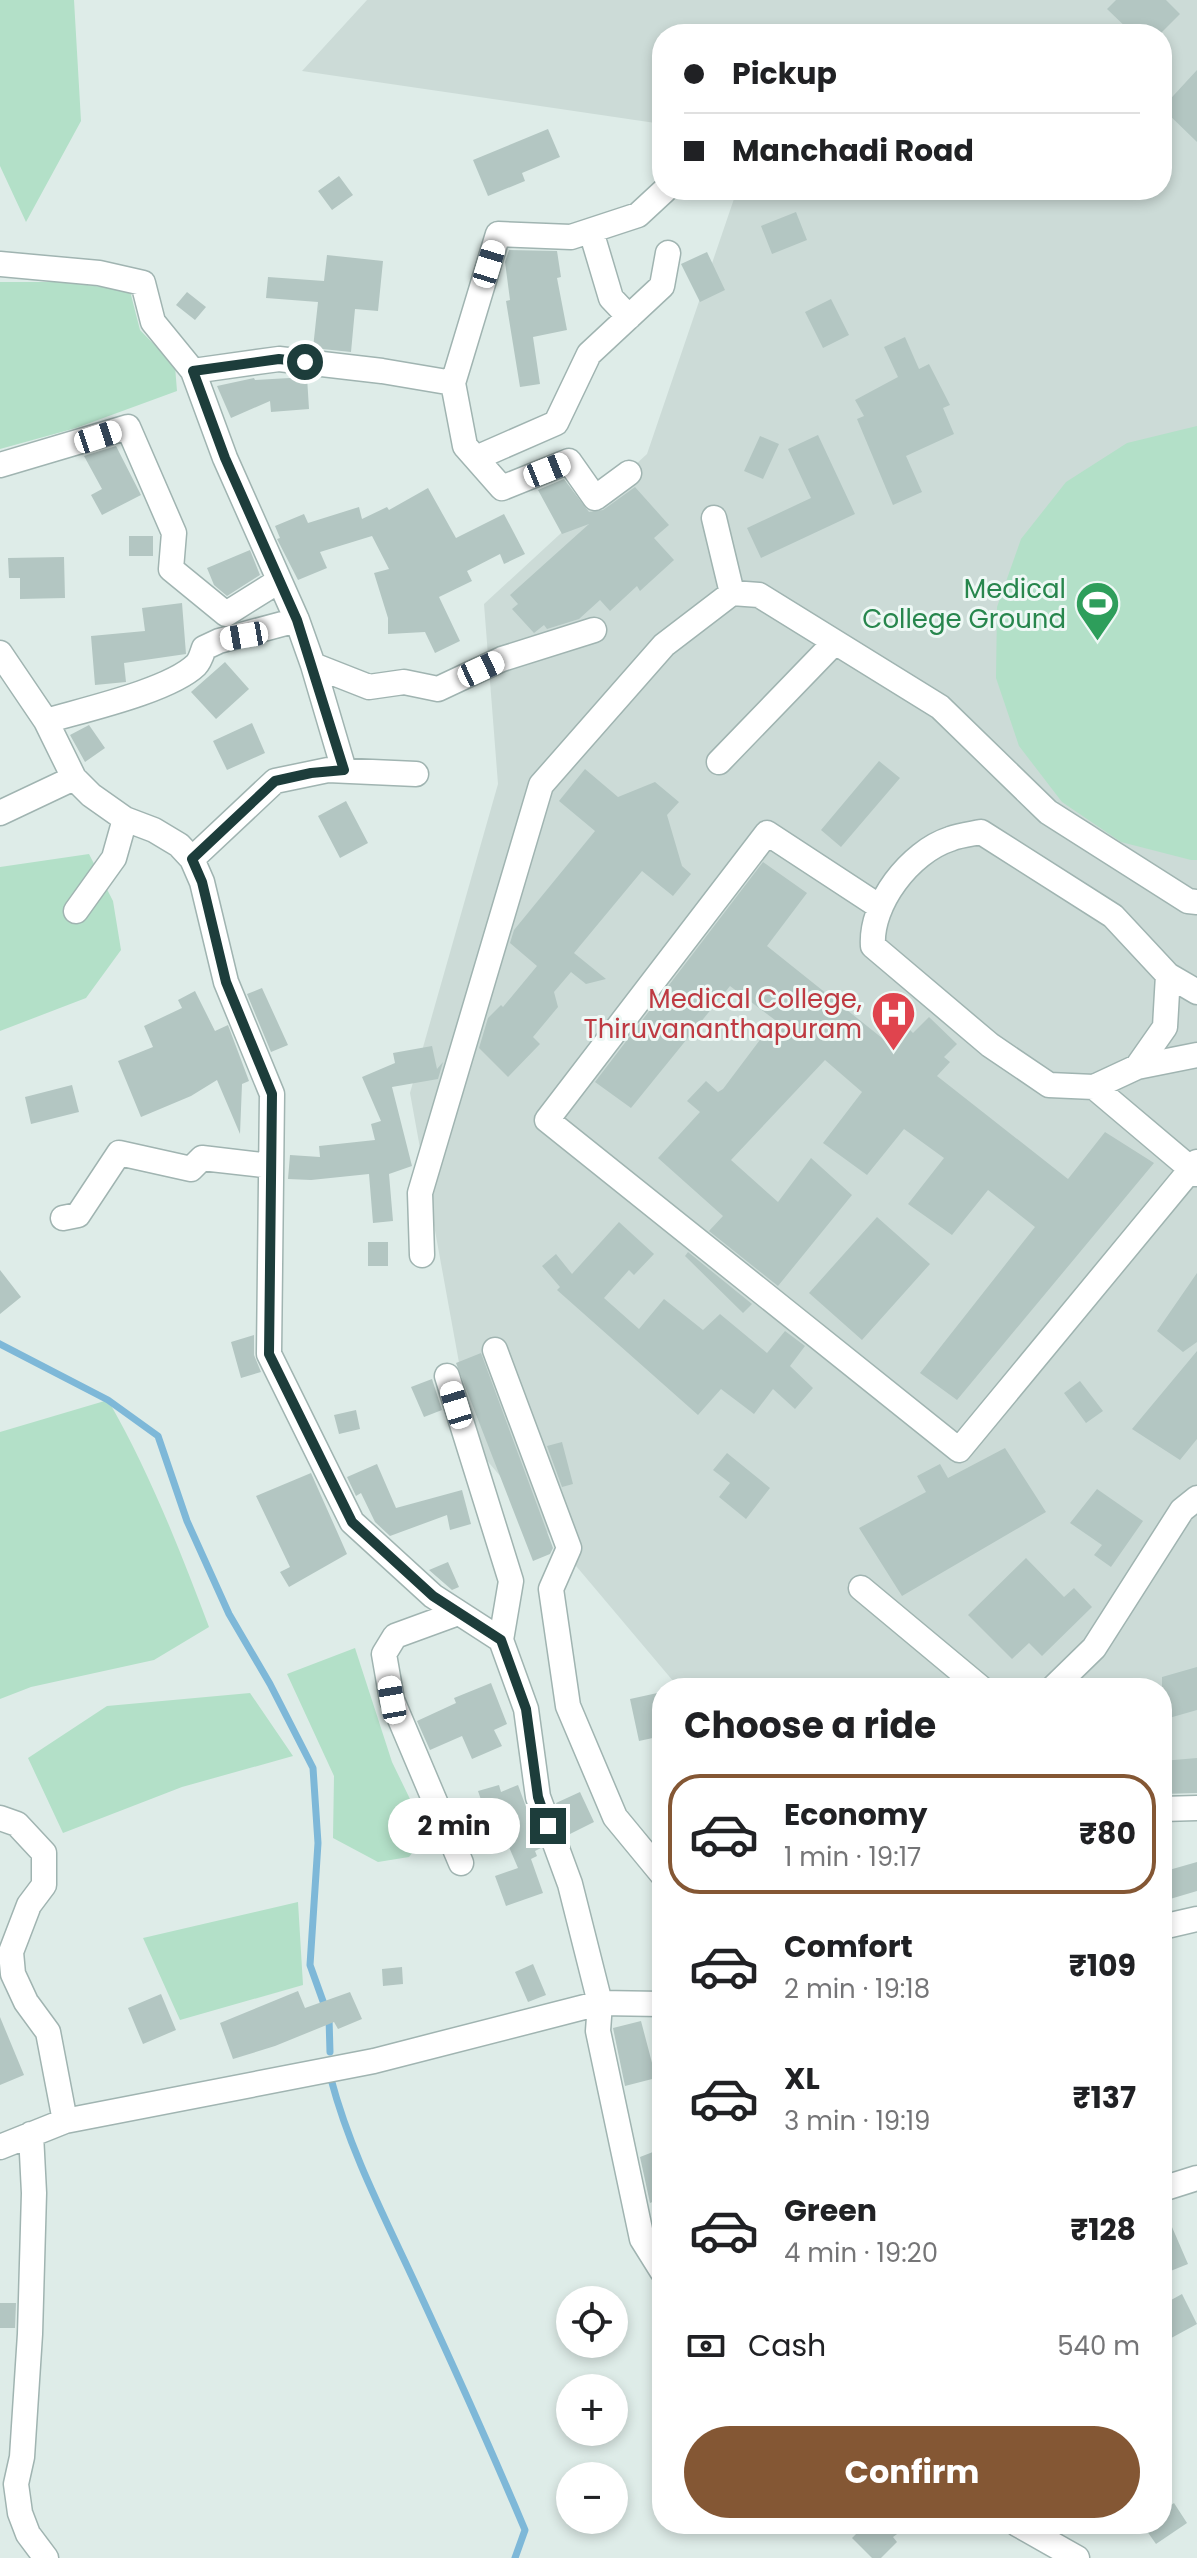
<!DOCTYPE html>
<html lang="en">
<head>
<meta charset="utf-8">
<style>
  :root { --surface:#fff; --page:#f6f6f6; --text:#202124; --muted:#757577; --line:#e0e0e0; --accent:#845734 }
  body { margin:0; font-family:Poppins,sans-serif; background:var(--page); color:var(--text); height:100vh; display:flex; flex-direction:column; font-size:30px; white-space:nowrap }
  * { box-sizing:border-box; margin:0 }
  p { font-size:26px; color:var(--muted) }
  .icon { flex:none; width:44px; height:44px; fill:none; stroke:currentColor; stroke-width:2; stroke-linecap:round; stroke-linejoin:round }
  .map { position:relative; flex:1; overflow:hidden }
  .sheet { position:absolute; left:652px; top:1678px; width:520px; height:856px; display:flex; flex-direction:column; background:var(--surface); border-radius:32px; box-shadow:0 4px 12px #0003 }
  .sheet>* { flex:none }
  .banner { position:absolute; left:652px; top:24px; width:520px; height:176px; border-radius:32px; box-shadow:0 4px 12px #0003; display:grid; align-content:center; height:176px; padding:0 32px; background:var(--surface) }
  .buttons { position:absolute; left:556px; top:2286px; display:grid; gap:16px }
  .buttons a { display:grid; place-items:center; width:72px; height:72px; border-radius:50%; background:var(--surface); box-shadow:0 4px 12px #0003; font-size:40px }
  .end { position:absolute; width:36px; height:36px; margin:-18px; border:10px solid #1d3d3b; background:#fff; box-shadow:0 0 0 4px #fff }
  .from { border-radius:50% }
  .bubble { position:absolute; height:56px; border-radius:28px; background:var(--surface); box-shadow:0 4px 12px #0003; font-size:26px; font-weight:700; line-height:56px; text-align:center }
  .car { position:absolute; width:24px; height:48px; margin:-24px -12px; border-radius:10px; box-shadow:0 0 6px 2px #0007; background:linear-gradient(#fff 24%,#345 0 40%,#fff 0 76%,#345 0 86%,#fff 0) }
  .banner b { display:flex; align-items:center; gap:28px; height:76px; font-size:30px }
  .banner b+b { border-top:2px solid var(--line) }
  .banner i { width:20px; height:20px; background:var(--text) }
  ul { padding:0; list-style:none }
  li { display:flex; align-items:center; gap:24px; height:120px; margin:0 16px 12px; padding:0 16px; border:4px solid transparent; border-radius:32px }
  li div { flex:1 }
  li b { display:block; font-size:30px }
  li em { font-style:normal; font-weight:700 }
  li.current { border-color:var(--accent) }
  li>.icon { width:72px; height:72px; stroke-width:1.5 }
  h2 { padding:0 32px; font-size:36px; line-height:96px }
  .pay { display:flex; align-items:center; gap:20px; height:88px; padding:0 32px; font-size:30px }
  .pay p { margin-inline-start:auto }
  .cta { display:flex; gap:16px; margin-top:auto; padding:16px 32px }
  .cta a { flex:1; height:92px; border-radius:48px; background:var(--accent); color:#fff; font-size:32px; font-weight:700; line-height:92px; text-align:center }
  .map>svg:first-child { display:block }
  .built { fill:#ccdbd7 }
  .green { fill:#b3e0c8 }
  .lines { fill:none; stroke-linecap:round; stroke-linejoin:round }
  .stream { stroke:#7eb8d8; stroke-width:7 }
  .building { fill:#b3c6c2 }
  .minor-casing { stroke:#a0b4b1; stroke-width:27 }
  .minor { stroke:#fff; stroke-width:24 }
  .route { stroke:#1d3d3b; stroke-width:10 }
  .labels { text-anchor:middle; stroke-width:6; stroke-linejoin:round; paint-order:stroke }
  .leisure-label { font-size:26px; fill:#27864d; stroke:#eef8f5; text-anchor:end }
  .health-label { font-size:26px; fill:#be3a42; stroke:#eef8f5; text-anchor:end }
</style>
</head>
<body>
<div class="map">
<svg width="1197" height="2558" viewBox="0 0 1197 2558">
  <rect width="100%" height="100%" fill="#deece8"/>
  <path class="built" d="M367,0h830v1777h-35v-89h-483l-205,-243 -64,-352 88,-309 -14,-180 163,-150 90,-264h425v-156h-500v90l-360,-53z"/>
  <path class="green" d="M0,0h74l7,121 -55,101 -26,-56z
    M0,282h66l64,9 10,39 35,36 2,25 -101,37 -76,21z
    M1197,426v434h-6l-70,-18 -59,-40 -43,-56 -23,-68 1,-71 24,-68 45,-57 61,-39z
    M89,854l24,47 8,49 -35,48 -86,33v-164z
    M108,1400c41,71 72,150 101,227l-55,33 -123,27 -31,12v-267z
    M355,1648l37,114 35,72 -18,23 -31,5 -45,-24 1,-62 -47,-102z
    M250,1693l43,63 -111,31 -119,46 -35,-75 79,-52z
    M298,1902l5,83 -123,35 -37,-82z"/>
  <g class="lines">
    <path class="stream" d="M0,1344l108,56 50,36 29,85 42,93 41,70 43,84 5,75 -8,122 19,53 1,34
      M331,2079c19,72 53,137 84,204 38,82 75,164 110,247l-10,28"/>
  </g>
  <path class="building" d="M1116,0h50l14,14 -20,20h-27l-26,-25z
    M1197,70v72l-35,-34z
    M548,129l12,28 -38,16 3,8 -37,15 -15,-36z
    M339,176l14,19 -21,15 -14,-19z
    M796,212l11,28 -35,14 -11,-28z
    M509,250l48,1 4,26 -4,1 10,52 -34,7 7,47 -20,3 -14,-86 4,-1 -5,-38z
    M707,252l18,38 -25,12 -19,-38z
    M327,255l56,6 -5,50 -23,-2 -4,43 -38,-4 5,-46 -52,-4 2,-21 56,4z
    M187,292l19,15 -11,13 -19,-15z
    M831,299l18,36 -26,13 -18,-36z
    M905,337l14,32 10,-5 21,41 -7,3 11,26 -48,22 16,36 -29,13 -36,-86 7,-3 -9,-16 43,-23 -14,-30z
    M307,377l2,32 -38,3 -1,-11 -39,17 -14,-32 37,-8 1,2z
    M818,435l37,79 -94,44 -14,-30 64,-30 -23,-49z
    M760,436l19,8 -16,35 -19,-8z
    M116,446l25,49 -39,20 -11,-20 11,-6 -18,-33z
    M564,479l25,33 14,-2 32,-23 34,38 -15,13 20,22 -34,31 -3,-5 -27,25 -10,-11 -21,19 -32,10 -3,-4 -10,8 -22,-24 6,-5 -8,-9 79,-71 -27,10 -24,-44z
    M428,488l28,50 48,-24 21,40 -21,10 -4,-10 -33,17 5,10 -33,16 21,44 -25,12 -10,-21 -37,2v-16l-14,-45 15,-4 -17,-33 -52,16 7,16 -29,12 -21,-41 3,-1 -5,-12 29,-12 4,9 51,-16 3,12 25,-12 2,3z
    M129,536h24v20h-24z
    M250,550l10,25 -33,21 -13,-11 -7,-17z
    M64,557l1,41 -45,1v-21h-11l-1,-20z
    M182,603l4,51 -62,9 2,19 -31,3 -4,-49 54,-5 -3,-23z
    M225,662l24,27 -33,30 -25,-27z
    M252,723l13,30 -38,17 -14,-29z
    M89,725l16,23 -20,14 -15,-27z
    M879,761l21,17 -59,69 -20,-17z
    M585,769l33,28 37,-15 24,20 -12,13 15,51 9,8 -18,22 -31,-25 -68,82 32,26 -20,5 -15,-12 -17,20 4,15 -25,30 7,7 -32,33 -29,-29 9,-30 13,-13 2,2 34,-41 -27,-23 4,-13 81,-99 -36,-30z
    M346,801l22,42 -28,15 -22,-42z
    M763,862l44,31 -40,53 125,100 17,-17 4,4 16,-16 28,27 -13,13 6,5 -13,14 131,103 37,-47 49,31 -197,237 -37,-27 115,-146 -47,-37 -36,45 -44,-31 36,-46 -40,-29 -37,46 -44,-32 39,-51 -37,-32 -94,100 47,42 33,-44 41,37 -74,91 -69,-55 14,-15 -65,-58 42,-46 -13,-11 19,-20 12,11 5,-3 52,-69 -45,-34 -99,122 -36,-26z
    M262,988l26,57 -17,7 -24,-58z
    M195,991l20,40 13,-6 21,56 -7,3 -2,50 -23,-54 -26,16 -50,21 -23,-56 35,-14 -9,-21 38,-18 -4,-8z
    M432,1046l5,23 6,-7 -5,17 -46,8 20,79 -23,8 4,47 -20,2 -4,-49 -58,6 -23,-1 2,-24 30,2 -1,-11 56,-6 -4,-16 10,-3 -19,-44 33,-14 -2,-10z
    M72,1085l7,27 -48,12 -6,-27z
    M877,1217l53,47 -68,76 -53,-47z
    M619,1222l35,32 -20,21 -5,-5 -25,28 35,31 25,-30 39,31 17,-16 47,39 18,-22 20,15 -15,20 23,22 -18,21 -22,-20 -19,25 -33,-25 -23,26 -141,-125 3,-3 -18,-21 14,-12 16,20z
    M368,1242h20v24h-20z
    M688,1252l64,52 -9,9 -58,-57z
    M0,1270l21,27 -21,17z
    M1197,1273v69l-14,10 -26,-21z
    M254,1335v20l7,17 -20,6 -10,-36z
    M1197,1351v88l-17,21 -48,-31z
    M481,1353l72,195 -3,6 -17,7 -77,-198z
    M432,1379l10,31 -18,7 -13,-30z
    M1080,1381l23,30 -17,12 -22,-30z
    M356,1410l4,19 -21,5 -5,-19z
    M562,1442l11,42 -11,3 -15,-41z
    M1005,1448l41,64 -144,84 -43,-68 67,-36 -9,-16 23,-12 8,14z
    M727,1453l43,35 -24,31 -27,-22 11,-14 -17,-13z
    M377,1464l19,44 66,-18 9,34 -21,6 -3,-15 -57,21 -15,-14 -14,-29 -5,3 -9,-19z
    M311,1473l36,81 -58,33 -9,-15 10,-5 -34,-71z
    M1097,1489l46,32 -32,46 -17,-12 8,-10 -32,-22z
    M1026,1558l38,39 10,-9 18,19 -50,49 -13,-13 -17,16 -44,-44z
    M448,1562l11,25 -7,3 -23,-20z
    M1197,1667v43l-35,10v-43z
    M491,1683l16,41 -13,6 8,16 -30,13 -10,-23 -32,14 -13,-29 39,-18 -2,-5z
    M662,1692v44l-23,5 -9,-42z
    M1197,1758v35l-35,1v-33z
    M499,1785l2,7 17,-7 23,63 -6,3 2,5 -6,3 12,34 -37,13 -11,-30 23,-8 -22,-51 -8,3 -10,-29z
    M580,1792l14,30 -26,13 -12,-32z
    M1197,1862v29l-27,8 -8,-27z
    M533,1964l13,31 -18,7 -13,-30z
    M402,1967l1,17 -20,2 -1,-17z
    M298,1991l7,17 45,-16 12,27 -24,10 -4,-7 -59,24 -42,13 -13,-36z
    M161,1994l15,36 -33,14 -15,-36z
    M0,2017l24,58 -24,10z
    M641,2021l15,57 -31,8 -12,-58z
    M658,2150l4,10v38l-12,5 -10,-46z
    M1162,2204l26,60 -20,8 -6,-15z
    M1182,2294l15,30 -35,19v-38z
    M0,2303h16l-1,25h-15z
    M1174,2503l13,20 -31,21 -14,-20h20v-13z
    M866,2524h45l-18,13 4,5 -16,16h-9l-20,-20z"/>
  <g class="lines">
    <defs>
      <path id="minor" d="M591,231l20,67 18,19
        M0,264l99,9 44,10 10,39 40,49 32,87 72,162 16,45 56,22 35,-5 34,7 64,-30 92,-29
        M193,371l86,-12 103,12 71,12 12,63 37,42 67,-27 26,37 34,-25
        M453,383l45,-149 73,3 67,-22 27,-25
        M476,458l80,-35 33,-69 73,-68 6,-33
        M0,465l128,-38 46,106 -3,36 55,45 51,-32
        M714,518l18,75
        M0,653l46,68 28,57 17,17 34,24 29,11 25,15 13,14 10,23 24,100 46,112 -3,260 83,168 81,74 68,44 25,69 12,88 32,87 30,119 -2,28 44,208 20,32
        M313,665l31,105
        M46,721c37,-11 123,-30 150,-56 4,-4 6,-11 8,-17l15,-7 78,-21
        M719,762l116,-120
        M0,813l74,-35
        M981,832l132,84 55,59 -3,52 -28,40 -43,20 -45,-2 -59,-40 -117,-99c-3,-42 37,-94 77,-107 10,-4 21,-5 31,-7z
        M192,859l83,-78 53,-11 88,4
        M880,907l-113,-74 -220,287 412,330 238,-288
        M76,911l38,-53 11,-39
        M1168,975l29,17
        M1137,1067l60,-12
        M1094,1087l103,87
        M63,1218l15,-3 41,-62 72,16 11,-11 69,8
        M422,1255l-2,-62 121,-408 123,-140 68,-52 27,2 181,112 108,105 140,89 9,1
        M495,1350l74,198 -18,41 17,117 47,111 47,57
        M447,1376l64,205 -10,59
        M861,1588l120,100
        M458,1613l-63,23 -11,18 8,46 69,163
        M1053,1688l41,-40 88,-138 15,-12
        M1162,1809l35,-1
        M0,1818l17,6 27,29v32l-15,20 -18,47 2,22 13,28 22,30 17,89
        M1162,1927l35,-8
        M31,2134l3,59 -4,141 -8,123 -6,27 4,29 8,21 18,24
        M0,2147l65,-26 309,-60 226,-58 62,1
        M1162,2189l35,-11
        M1017,2524l60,34"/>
    </defs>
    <use href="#minor" class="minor-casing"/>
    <use href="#minor" class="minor"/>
  </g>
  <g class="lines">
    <path class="route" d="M305,362l-26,-3 -86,12 32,87 72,162 47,150 -33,3 -36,8 -83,78 10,23 24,100 46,112 -3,260 83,168 81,74 68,44 25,69 12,88 10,29"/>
  </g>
  <defs>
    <symbol id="stadium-pin" viewBox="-11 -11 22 30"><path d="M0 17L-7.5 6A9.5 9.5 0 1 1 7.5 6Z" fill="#2e9e5b" stroke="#eef8f5"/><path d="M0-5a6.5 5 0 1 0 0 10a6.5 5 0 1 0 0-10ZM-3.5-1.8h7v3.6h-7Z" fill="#fff"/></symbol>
    <symbol id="hospital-pin" viewBox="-11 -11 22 30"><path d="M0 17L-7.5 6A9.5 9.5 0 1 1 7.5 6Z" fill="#e0444e" stroke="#eef8f5"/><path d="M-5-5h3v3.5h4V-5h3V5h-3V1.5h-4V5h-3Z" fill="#fff"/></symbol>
  </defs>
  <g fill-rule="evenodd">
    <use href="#stadium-pin" x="1072" y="578" width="51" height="69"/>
    <use href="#hospital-pin" x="868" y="988" width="51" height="69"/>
  </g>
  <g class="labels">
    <g class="leisure-label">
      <text x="1066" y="598">Medical<tspan x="1066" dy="30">College Ground</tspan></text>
    </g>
    <g class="health-label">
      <text x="862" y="1008">Medical College,<tspan x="862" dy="30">Thiruvananthapuram</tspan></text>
    </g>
  </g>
</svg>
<div class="buttons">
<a><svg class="icon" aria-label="locate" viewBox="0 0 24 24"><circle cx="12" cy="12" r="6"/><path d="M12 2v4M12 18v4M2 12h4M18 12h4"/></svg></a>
<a>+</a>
<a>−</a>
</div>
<i class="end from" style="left:305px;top:362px"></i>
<i class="end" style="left:548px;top:1826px"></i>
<div class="bubble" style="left:388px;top:1798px;width:132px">2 min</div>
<i class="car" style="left:489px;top:264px;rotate:17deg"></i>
<i class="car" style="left:98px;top:437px;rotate:72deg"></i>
<i class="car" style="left:547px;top:470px;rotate:68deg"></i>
<i class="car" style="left:244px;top:636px;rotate:260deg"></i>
<i class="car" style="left:481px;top:669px;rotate:65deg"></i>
<i class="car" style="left:456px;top:1405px;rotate:343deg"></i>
<i class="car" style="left:392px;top:1700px;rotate:350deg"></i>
<div class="banner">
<b><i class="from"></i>Pickup</b>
<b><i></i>Manchadi Road</b>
</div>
<section class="sheet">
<h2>Choose a ride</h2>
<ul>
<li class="current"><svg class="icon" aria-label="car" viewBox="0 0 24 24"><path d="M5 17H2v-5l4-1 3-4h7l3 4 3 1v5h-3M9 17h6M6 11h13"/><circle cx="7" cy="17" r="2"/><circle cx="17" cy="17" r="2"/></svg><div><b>Economy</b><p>1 min · 19:17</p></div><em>₹80</em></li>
<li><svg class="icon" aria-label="car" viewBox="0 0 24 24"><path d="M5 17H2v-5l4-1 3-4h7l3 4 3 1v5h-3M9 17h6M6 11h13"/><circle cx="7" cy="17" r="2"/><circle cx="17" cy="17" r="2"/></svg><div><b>Comfort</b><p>2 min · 19:18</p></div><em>₹109</em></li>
<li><svg class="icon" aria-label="car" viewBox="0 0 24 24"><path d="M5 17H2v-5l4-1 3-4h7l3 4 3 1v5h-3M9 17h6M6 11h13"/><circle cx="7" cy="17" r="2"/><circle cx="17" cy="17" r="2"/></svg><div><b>XL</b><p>3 min · 19:19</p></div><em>₹137</em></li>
<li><svg class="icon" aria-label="car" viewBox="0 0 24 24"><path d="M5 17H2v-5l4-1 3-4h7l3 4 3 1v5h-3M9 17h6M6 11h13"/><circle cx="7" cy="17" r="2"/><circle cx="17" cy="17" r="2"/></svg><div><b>Green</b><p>4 min · 19:20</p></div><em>₹128</em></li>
</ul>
<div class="pay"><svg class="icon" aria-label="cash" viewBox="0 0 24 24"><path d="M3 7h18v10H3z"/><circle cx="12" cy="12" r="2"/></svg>Cash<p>540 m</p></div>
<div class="cta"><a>Confirm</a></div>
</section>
</div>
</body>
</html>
